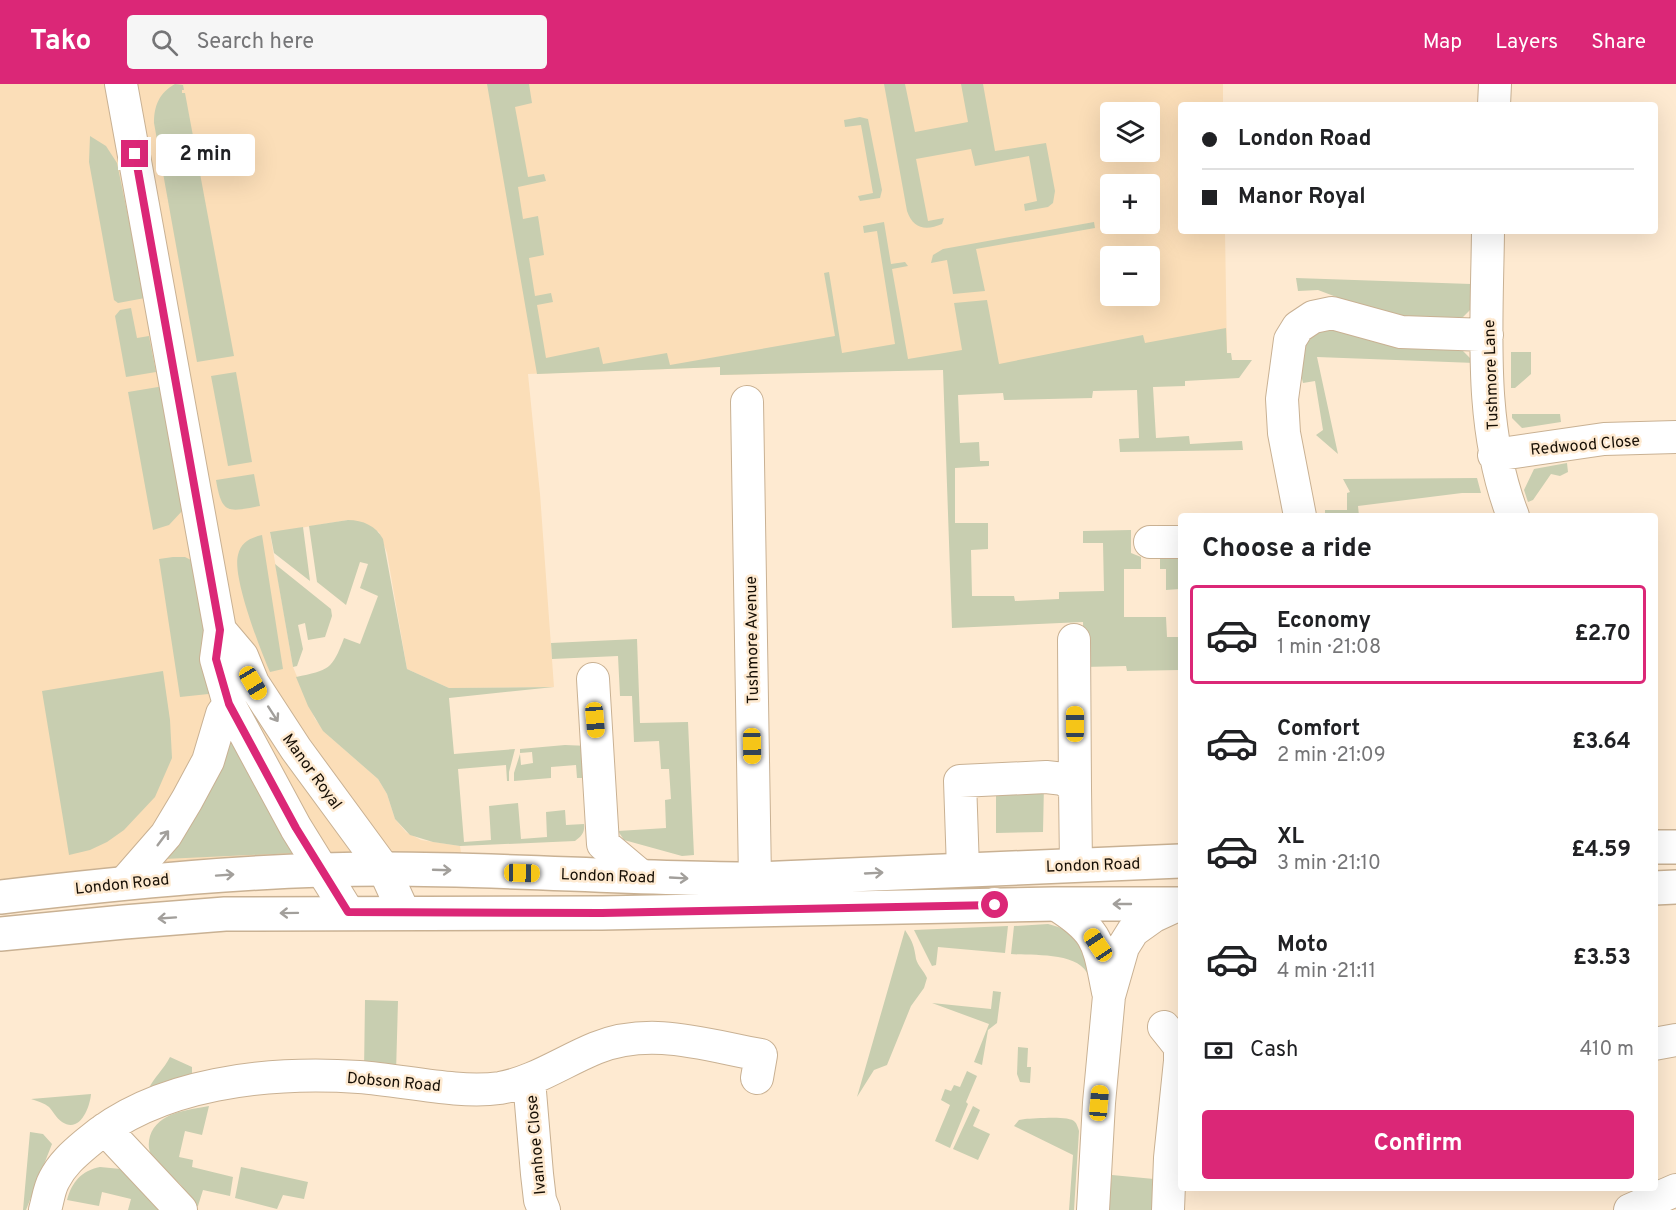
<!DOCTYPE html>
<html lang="en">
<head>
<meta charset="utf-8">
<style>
  :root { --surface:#fff; --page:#f6f6f6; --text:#202124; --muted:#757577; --line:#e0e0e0; --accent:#db2777 }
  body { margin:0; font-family:Overpass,sans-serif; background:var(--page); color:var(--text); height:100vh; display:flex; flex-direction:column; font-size:22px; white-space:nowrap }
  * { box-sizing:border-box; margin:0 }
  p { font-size:20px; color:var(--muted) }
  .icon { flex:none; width:33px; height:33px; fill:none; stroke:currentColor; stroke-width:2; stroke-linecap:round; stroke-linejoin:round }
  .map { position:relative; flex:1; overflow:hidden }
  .sheet { position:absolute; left:1178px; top:429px; width:480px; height:678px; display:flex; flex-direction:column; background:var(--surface); border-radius:6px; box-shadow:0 6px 24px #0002 }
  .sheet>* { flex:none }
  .hud { position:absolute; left:1178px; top:18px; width:480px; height:132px; border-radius:6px; box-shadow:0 6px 24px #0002; display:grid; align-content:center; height:132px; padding:0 24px; background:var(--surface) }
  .tools { position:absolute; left:1100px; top:18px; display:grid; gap:12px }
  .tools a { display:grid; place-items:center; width:60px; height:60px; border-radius:6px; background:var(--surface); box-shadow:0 6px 24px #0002; font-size:30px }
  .end { position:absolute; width:27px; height:27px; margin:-14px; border:8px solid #db2777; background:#fff; box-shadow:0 0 0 3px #fff }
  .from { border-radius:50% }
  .bubble { position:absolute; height:42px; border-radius:6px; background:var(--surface); box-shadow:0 6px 24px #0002; font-size:20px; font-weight:700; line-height:42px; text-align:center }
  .car { position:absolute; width:18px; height:36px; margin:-18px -9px; border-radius:8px; box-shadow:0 0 4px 2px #0007; background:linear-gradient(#f5c518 24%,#345 0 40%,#f5c518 0 76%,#345 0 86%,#f5c518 0) }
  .hud b { display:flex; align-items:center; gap:21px; height:57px; font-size:22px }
  .hud b+b { border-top:2px solid var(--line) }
  .hud i { width:15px; height:15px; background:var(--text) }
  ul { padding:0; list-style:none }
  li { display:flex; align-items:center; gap:18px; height:99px; margin:0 12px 9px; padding:0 12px; border:3px solid transparent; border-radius:6px }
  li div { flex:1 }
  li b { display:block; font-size:22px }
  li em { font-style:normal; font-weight:700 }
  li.active { border-color:var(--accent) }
  li>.icon { width:54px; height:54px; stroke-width:1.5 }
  h2 { padding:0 24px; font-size:27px; line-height:72px }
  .pay { display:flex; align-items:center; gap:15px; height:66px; padding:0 24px; font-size:22px }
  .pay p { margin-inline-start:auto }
  .primary-button { display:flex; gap:12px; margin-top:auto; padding:12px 24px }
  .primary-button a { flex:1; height:69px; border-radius:6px; background:var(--accent); color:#fff; font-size:24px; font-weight:700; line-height:69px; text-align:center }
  header { display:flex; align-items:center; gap:36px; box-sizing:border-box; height:84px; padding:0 30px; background:var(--accent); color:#fff }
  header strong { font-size:28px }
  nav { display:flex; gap:33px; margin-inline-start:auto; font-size:21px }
  .search { width:420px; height:54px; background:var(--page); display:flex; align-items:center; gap:15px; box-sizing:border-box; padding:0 21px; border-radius:6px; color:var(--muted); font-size:22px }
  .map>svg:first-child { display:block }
  .built { fill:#fbdeb8; fill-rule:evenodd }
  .green { fill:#c8ceb0 }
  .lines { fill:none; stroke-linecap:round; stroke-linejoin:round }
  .minor-casing { stroke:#c9b193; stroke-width:34 }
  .major-casing { stroke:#c9b193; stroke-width:36 }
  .minor { stroke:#fff; stroke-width:32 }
  .major { stroke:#fff; stroke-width:33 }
  .oneway { stroke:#a29f9b }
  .route { stroke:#db2777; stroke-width:8 }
  .labels { text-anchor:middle; stroke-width:5; stroke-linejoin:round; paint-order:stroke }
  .street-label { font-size:16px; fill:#170f05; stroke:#feead1 }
</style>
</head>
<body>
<header>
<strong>Tako</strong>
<div class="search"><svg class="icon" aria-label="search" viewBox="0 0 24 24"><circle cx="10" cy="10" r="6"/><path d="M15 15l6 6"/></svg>Search here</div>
<nav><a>Map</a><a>Layers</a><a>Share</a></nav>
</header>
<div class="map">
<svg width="1676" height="1126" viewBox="0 0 1676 1126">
  <rect width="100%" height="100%" fill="#feead1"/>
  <path class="built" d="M0,0h1223v21h-43v126h45l2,122 -284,16 -223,6v-8l-192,7 12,120 14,193 -105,1 -42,-19 -20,-116 -8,-21 -31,-12 -78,13 23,134 22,52 14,17 49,43 9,15 8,25 11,13 15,8 39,6 2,13 -462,38zM1110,28h39v40h-39zM1110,100h39v40h-39zM1110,172h39v40h-39z"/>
  <path class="green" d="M175,0l8,1 1,5h-2v3h3l49,263 -37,6 -43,-239c0,-17 5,-30 21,-39z
    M487,0h42l3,19 -17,4 13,70 16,-3 2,7 -28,6 5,32 15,-3 6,39 -15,3 6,38 16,-3 2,9 -16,3 9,53 53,-11 4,17 64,-11 3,12 165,-29 -11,-63 5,-1 13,81 53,-9 -18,-113 -13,2 -1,-7 21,-4 7,42 14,-2 3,4 -16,3 16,90 54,-9 -8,-47 33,-3 12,64 144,-29 2,8 81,-15 1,25h4l1,7h20l-13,18 -54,3v5l-32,1 3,51 33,-2 1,8 52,-3 1,9 -123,2 -1,-13 20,-1 -2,-48 -44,1 -1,7 -88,2 -1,-7 -45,2 2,48 19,-1 1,19h9v5l-34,2v55h33v26l-17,1 1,46h42l1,5 44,-2v-7l45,-1 -1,-48h-20v-12l48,-1v23l10,4v12h-17v48h42l1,20h13v33l-53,1 -1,-5 -42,1 -1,-45 -131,6 -9,-258 -223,5v-8l-183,7z
    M884,0h21l10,48 53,-10 -7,-38h22l12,67 51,-8 9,48 -2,12 -5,4 -23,4 -1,-7 13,-3 -8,-45 -54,10 -4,-17 -55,10 12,62 16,-3 -2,6c-16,7 -29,5 -35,-13z
    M860,33l8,2 14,71 -2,8 -20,3 -2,-5 15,-3 -12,-68 -16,2 -1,-7z
    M90,52l16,10 11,17 28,135 -27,5 -4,-3 -25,-138z
    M1094,138l1,6 -119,21 9,42 -32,3 -6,-34 -16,3 2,-8 10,-6z
    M1296,194l175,6v21l-1,5 -7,7 -5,2 -39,2 -59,-15 -42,-16 -20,1z
    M131,224l6,30 12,-2 7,36 -30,5 -11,-61 5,-6z
    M1329,246l132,19 14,14 -158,-6 21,97 -22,-19 7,-5 -8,-49 -12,2 -2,-8 3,-33 12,-11z
    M1511,268h20v22l-16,14h-4z
    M236,288l16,90 -24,4 -17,-90z
    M164,302l19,124 -14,15 -16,5 -25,-138z
    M1512,330h48l1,8 -39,6 -10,-10z
    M1567,379l1,9 -8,4 -9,-2 -18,26 -5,2 -4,-12 10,-21z
    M254,390l6,32c-32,6 -38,9 -44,-26z
    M1477,394l4,15h-19l-104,13 1,10h-34v-6h22v-17l3,-1 -7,-13z
    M348,436c15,0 28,6 35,19l24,130 42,19 105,-1 -105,11 5,56 61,-5 -6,23v9h-2l-1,-16 -48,4 6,73 27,-2 -2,-34 29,-3 3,36 26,-2 -1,-25 19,-2 1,15 18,-1c1,8 -2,12 -9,17l-115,5 -27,-4 -23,-7 -15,-16 -8,-25 -9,-15 -55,-48 -15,-25 -12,-29c33,-7 36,-7 48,-39l16,6 18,-48 -18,-8 8,-24 -8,-2 -14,43 -29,-23 -8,-56z
    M303,443l7,54 -36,-28 -4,-21z
    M262,451l21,134 -13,3c-10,-23 -38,-95 -32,-117 3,-13 12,-17 24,-20z
    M173,473h12l8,4 25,132 -38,4 -21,-138z
    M1160,474h20v31l-14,1v-21h-6z
    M275,480l56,45 1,7 -7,21 -17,3 -3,-17 -7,2 5,24 -6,17 -4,1z
    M637,555l3,84 48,-1 6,133 -12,1 -58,-16 -6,-9 48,-3 -1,-28 6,-1 -2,-30h-8l-2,-28 -25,1 -2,-46h-12l-2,-40 -66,3 -1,-16z
    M163,587l7,49 2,38 -17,39 -31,33 -17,12 -17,8 -21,5 -27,-164z
    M227,647l68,122 -131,6z
    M565,661l24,1 -1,32h-11l-1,-13 -25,2v11l-37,3v-8l6,-19 1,11 12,-2 -1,-11 -12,1v-4z
    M1044,700l-1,48 -47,1v-47z
    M1048,840c30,7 38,24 41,53 -9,-26 -56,-21 -78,-23l3,-28z
    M1008,842l-3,27 -67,-6 -2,18 -4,1 -18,-36z
    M905,846c8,12 9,16 11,29 2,7 8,12 11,19l-3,10 -13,18 -24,59 -13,5 -17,27z
    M993,907l8,1 -4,31 -9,7 -6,35 -8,-3 15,-38 -57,-21 59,6z
    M365,916l33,1 -2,72 -32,-1z
    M1018,963l10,1 -1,19h4l-1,16 -10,-1 -3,-8z
    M170,973l22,10v8l-20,5 -24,10c6,-13 16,-21 22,-33z
    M967,987l10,5 -11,26 2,2 -18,44 -15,-7 15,-36 -9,-5 4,-11 6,2 3,-6 6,2z
    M91,1010c-1,13 -11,40 -29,28 -6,-4 -9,-11 -13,-15 -5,-4 -12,-6 -18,-8z
    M209,1022l-7,29 -17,-4 -6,26 14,3 -1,7 41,10 -3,19 -27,-6 -5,16 -2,1c-5,-8 -10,-16 -16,-23 -9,-9 -20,-16 -27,-26 -5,-7 -5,-15 -3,-22 8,-24 38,-26 59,-30z
    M973,1022l7,4 -7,16 17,8 -12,26 -25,-11z
    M1025,1035c9,0 44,-4 50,3 2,2 3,6 4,9l-5,79h-5l4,-55 -59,-29 5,-6z
    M30,1048l13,2 9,10 -26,66h-3z
    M100,1083l21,2 39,41h-32l3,-11 -29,-7 -3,14 -32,-6c5,-18 14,-29 33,-33z
    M241,1083l67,15 -4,17 -21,-4 -6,14 -42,-11z
    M1112,1091l42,4 -1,31h-45z"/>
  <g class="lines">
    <defs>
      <path id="minor" d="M121,0l99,546 -4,29 13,45 67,124 52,84
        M1494,21l1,-21
        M1488,147c-1,95 -10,195 25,285
        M747,318l8,477
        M1494,371l110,-16 72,-2
        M1300,432l-16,-83 -2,-34 8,-59 8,-13 15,-10 19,-4 69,19 86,3
        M1150,458h30
        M220,546l22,26 11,27 43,66 88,120 20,44
        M1074,556l1,148
        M593,595l10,165 38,32
        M963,785l-3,-88 86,-4 18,2 11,9 1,76
        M125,798l41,-47 21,-35 21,-39 14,-47 7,-10
        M1055,820c45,28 43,39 53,88
        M1164,943l16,20v14l-10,97 -2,52
        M1654,960l22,-4
        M529,996l8,94 3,26 4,10
        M105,1045l76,81
        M45,1126c3,-10 4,-21 9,-30 8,-16 20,-26 33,-37 70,-61 183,-72 272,-66 44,3 98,17 141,11 34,-6 64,-27 96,-40 55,-22 109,-3 165,7l-4,23
        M1093,1126l6,-107 10,-107 14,-49 10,-16 21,-15 26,-12
        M1630,1126l46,-20"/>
      <path id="major" d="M1654,763h22
        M1654,804l22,-1
        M0,813c128,-15 257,-28 386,-28 123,0 246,10 369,10l425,-18
        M0,850l124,-12 101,-8 377,-1 453,-9h125"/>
    </defs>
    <use href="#minor" class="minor-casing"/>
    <use href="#major" class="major-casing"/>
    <use href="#minor" class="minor"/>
    <use href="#major" class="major"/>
  </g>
  <defs><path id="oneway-shaft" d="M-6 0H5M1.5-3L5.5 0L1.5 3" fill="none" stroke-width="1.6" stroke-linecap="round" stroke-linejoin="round" transform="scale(1.5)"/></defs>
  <g class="oneway">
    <use href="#oneway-shaft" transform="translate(273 630) rotate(57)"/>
    <use href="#oneway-shaft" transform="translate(163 754) rotate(-53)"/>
    <use href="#oneway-shaft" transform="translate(442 786) rotate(2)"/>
    <use href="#oneway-shaft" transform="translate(874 789) rotate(-3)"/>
    <use href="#oneway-shaft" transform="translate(225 791) rotate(-4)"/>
    <use href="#oneway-shaft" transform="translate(679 794) rotate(3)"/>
    <use href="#oneway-shaft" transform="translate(1122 820) rotate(180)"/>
    <use href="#oneway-shaft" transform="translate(289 829) rotate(179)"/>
    <use href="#oneway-shaft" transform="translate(167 834) rotate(176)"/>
  </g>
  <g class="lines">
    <path class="route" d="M135,70l85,476 -4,29 13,45 67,124 52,84 254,1 393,-8"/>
  </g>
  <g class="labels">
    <g class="street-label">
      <text transform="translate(1490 291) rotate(-92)" y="6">Tushmore Lane</text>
      <text transform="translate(1585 360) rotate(-5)" y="6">Redwood Close</text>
      <text transform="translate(751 556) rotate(-91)" y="6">Tushmore Avenue</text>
      <text transform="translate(313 687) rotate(54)" y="6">Manor Royal</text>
      <text transform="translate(1093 780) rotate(-2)" y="6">London Road</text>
      <text transform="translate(608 791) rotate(2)" y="6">London Road</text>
      <text transform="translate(122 799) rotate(-6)" y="6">London Road</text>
      <text transform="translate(394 997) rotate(5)" y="6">Dobson Road</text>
      <text transform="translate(535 1061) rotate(-95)" y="6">Ivanhoe Close</text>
    </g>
  </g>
</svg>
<div class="tools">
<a><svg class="icon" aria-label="layers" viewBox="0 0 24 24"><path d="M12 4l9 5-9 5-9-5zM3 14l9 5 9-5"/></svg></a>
<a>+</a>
<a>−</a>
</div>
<i class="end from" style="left:995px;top:821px"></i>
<i class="end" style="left:135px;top:70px"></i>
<div class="bubble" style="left:156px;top:50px;width:99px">2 min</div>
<i class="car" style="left:253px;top:599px;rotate:149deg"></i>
<i class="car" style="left:595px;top:636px;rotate:175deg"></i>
<i class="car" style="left:1075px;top:640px;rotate:0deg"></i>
<i class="car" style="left:752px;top:662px;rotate:179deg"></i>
<i class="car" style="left:522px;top:789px;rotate:91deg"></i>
<i class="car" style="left:1098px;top:861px;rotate:326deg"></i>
<i class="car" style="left:1099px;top:1019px;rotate:5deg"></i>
<div class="hud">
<b><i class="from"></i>London Road</b>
<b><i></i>Manor Royal</b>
</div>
<section class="sheet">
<h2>Choose a ride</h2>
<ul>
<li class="active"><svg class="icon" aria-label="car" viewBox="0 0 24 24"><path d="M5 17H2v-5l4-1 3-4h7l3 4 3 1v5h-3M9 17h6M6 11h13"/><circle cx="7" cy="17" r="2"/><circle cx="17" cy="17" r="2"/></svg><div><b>Economy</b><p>1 min · 21:08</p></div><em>£2.70</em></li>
<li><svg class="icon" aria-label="car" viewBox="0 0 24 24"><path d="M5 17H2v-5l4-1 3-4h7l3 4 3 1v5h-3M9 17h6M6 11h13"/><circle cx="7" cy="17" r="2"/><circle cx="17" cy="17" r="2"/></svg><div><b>Comfort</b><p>2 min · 21:09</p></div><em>£3.64</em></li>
<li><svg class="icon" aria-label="car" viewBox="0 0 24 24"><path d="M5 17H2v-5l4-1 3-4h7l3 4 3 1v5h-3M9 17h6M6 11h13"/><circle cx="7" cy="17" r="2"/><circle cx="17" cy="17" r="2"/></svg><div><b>XL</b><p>3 min · 21:10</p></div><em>£4.59</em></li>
<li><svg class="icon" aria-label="car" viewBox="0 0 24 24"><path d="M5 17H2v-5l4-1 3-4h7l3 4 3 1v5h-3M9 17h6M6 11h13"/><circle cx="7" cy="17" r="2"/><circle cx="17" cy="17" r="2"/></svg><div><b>Moto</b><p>4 min · 21:11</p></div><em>£3.53</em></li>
</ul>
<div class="pay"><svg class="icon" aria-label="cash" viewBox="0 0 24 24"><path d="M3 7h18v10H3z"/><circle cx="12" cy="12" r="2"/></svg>Cash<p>410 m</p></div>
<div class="primary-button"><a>Confirm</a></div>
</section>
</div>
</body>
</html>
